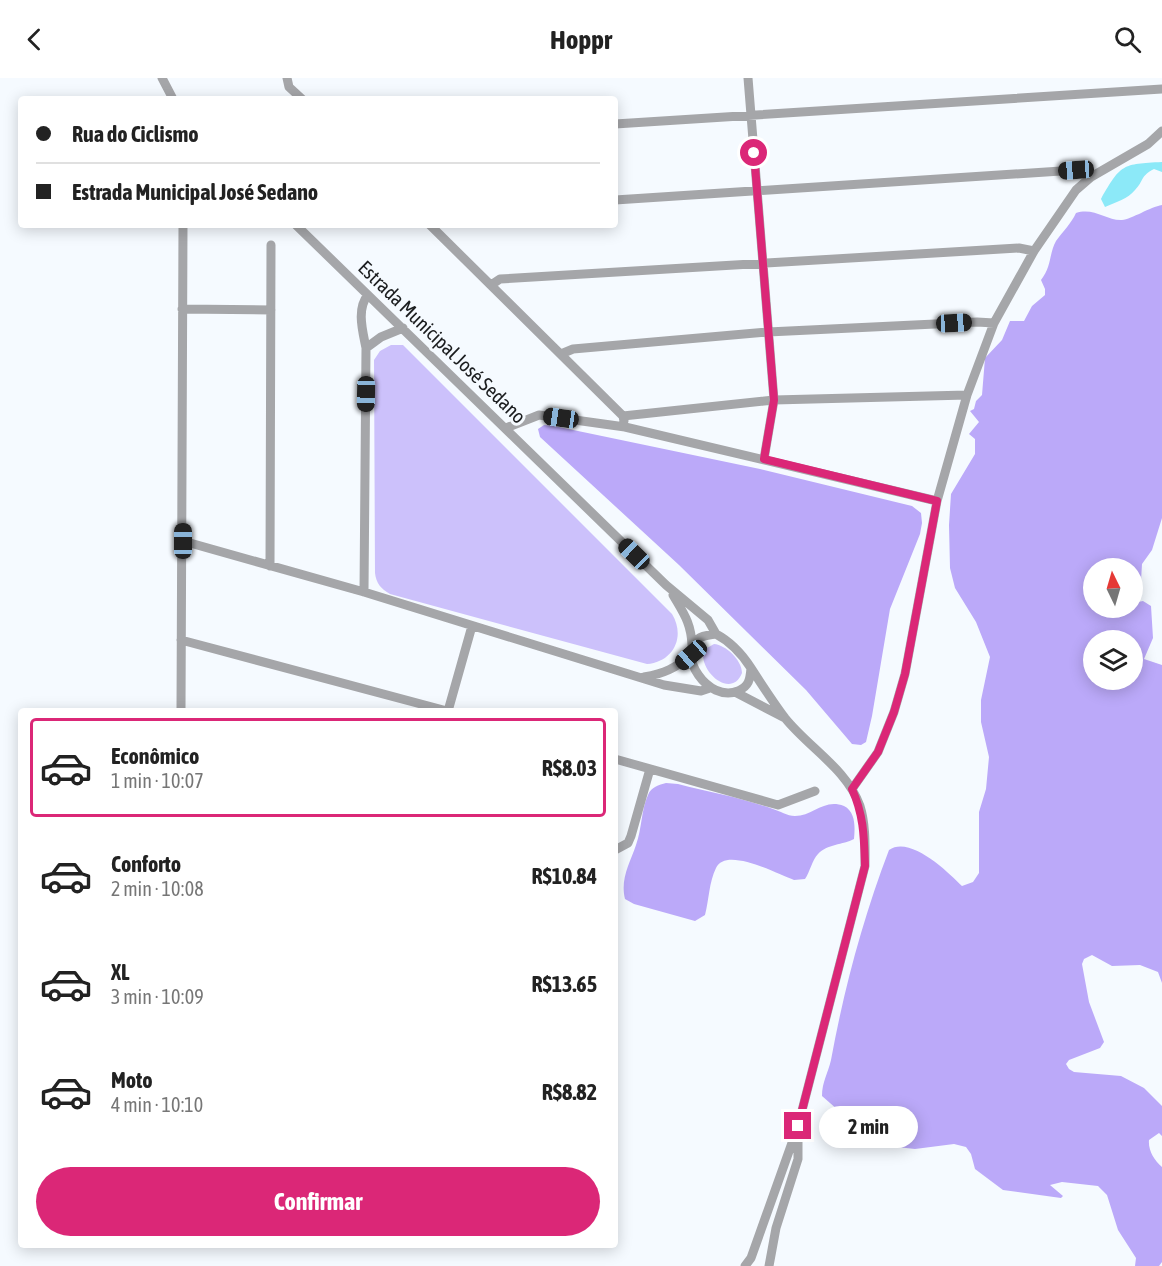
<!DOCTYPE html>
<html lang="pt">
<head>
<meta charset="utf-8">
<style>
  :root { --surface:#fff; --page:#f2f2f2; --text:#222; --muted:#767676; --line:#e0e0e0; --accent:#db2777 }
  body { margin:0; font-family:"Asap Condensed",sans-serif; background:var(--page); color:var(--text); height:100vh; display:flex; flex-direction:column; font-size:22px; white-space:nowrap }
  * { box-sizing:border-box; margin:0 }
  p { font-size:20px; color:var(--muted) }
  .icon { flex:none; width:33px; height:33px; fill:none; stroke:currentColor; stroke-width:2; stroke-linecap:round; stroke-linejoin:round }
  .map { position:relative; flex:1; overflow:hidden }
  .details { position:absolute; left:18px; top:630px; width:600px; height:540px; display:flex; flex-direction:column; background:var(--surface); border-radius:6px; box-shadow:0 3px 15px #0003 }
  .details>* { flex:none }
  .hud { position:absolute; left:18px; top:18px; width:600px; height:132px; border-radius:6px; box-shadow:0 3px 15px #0003; display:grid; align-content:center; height:132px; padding:0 18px; background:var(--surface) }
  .needle { width:39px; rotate:355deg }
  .buttons { position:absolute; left:1083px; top:480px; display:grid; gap:12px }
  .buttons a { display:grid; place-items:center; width:60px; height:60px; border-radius:50%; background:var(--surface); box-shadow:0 3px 15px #0003; font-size:30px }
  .end { position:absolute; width:27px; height:27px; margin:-14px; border:8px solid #db2777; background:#fff; box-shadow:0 0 0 3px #fff }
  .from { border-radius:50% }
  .bubble { position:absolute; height:42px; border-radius:21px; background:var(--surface); box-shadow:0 3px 15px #0003; font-size:20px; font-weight:700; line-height:42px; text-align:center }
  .car { position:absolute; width:18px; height:36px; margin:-18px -9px; border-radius:8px; box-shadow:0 0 4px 2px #0007; background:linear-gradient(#222 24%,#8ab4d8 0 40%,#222 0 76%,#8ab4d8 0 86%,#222 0) }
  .hud b { display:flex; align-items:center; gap:21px; height:57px; font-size:22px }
  .hud b+b { border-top:2px solid var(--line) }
  .hud i { width:15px; height:15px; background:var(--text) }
  ul { padding:10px 0 0; list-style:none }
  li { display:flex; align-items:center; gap:18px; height:99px; margin:0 12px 9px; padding:0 6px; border:3px solid transparent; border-radius:6px }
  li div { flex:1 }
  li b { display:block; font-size:22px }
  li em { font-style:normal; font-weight:700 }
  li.on { border-color:var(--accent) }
  li>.icon { width:54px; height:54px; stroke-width:1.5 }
  .action { display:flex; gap:12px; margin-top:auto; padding:12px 18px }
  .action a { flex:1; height:69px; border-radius:36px; background:var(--accent); color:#fff; font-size:24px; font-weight:700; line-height:69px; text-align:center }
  header { display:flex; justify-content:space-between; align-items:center; height:78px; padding:0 18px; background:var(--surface); font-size:27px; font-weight:700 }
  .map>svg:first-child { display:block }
  .green { fill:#ccc1fb }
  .forest { fill:#bba9f9; fill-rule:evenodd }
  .water { fill:#8ce9f8 }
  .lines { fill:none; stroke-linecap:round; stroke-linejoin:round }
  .street { stroke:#a5a6a9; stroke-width:9 }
  .route { stroke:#db2777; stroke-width:8 }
  .labels { text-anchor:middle; stroke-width:6; stroke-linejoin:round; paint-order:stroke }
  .street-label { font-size:20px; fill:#1b1d1f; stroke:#f5faff }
</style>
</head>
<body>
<header><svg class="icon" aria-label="back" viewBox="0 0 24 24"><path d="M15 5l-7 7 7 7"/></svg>Hoppr<svg class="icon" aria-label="search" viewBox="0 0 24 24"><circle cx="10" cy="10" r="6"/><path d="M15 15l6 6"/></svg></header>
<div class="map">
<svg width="1162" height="1188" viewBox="0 0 1162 1188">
  <rect width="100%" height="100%" fill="#f5faff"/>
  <path class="green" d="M391,267h12l269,269c14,23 1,48 -25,50l-257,-70c-9,-5 -14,-11 -15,-21l-1,-213 6,-9z
    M714,566c12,1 28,16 28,29 -10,25 -39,2 -39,-18l4,-7z"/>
  <path class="forest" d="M1162,127v313l-10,32 -10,14 -1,17 -8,4 -1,-17h-38v40h38l1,-5 10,-2 8,5 2,32 -9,21 18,6v318l-4,-11 -18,-7 -28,1 -20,-11 -8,4 -2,5 7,38 15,40 -4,6 -31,12 -3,4 3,5 5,3 47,4 23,12 18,18v30l-3,-3 -10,7c-1,10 5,20 13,27v95l-3,4h-24l1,-8 -18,-28 -11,-35 -9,-9 -36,-4 -12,3 13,11 -2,2 -58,-8 -28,-21 -4,-15 -5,-7 -12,-3 -39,5 -18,-2 -35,-16 -40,-35c0,-14 6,-23 9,-36 13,-71 32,-142 58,-210 21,-15 59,22 73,36l11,-4 6,-9v-61l7,-23 3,-32 -8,-35v-22l9,-43 -14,-35 -21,-34 -5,-20 -1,-43 2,-31 24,-40v-15l-6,-5 10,-12 -9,-11 4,-2 2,-8 6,-6 3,-37 17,-18 8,-19h14l8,-15 13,-11v-6l-4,-9c11,-14 8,-27 15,-39 7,-10 15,-17 20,-28 18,-6 31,8 46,7 10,-1 28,-13 40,-15zM1094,562h38v40h-38z
    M544,347l10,1 206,43 152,37 9,7 1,10 -2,11 -30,75 -18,107 -6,26 -5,3 -9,-1 -46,-54 -127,-125 -139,-128 -2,-8z
    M666,705l12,1c31,8 65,14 95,25 7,2 14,7 22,7 18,0 29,-18 49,-10 12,6 11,22 10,33 -11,6 -27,5 -36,15 -6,6 -8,18 -13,25l-11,1c-17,-6 -68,-34 -78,-12 -7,14 -7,32 -11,47l-10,6 -61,-17 -9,-5c-5,-20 5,-36 11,-54 6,-16 5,-35 12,-50 3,-8 11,-10 18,-12z"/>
  <path class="water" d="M1162,84v10l-8,-3c-14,7 -10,12 -19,21 -7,9 -19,12 -30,17l-4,-8c20,-35 21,-35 61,-37z"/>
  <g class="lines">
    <path class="street" d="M162,0l11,21
      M287,0l2,9 13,12
      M748,0l26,322 -10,59
      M615,46l547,-35
      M615,122l461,-30 15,7
      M296,147l370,360 42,35 8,14
      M430,147l193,191 1,5
      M491,207l9,-6 519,-31 15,3
      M182,231l89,1
      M366,270l15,-11 22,-9
      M561,276l12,-5 195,-17 209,-10 17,1
      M623,338l151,-16 193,-5
      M506,350l33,-13 86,12 312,74
      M183,463l181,51 300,93 37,6 9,-3
      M270,488l1,-321
      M364,514l2,-244c-3,-16 -10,-39 2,-53
      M673,517c11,19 18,28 19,50
      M716,556c15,8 26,20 35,34 -1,12 -2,18 -13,23 -31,12 -61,-37 -40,-52 5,-4 12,-4 18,-5z
      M181,562l266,71
      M751,590c11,17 22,34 34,50 24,30 62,51 75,88 6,19 5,41 5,60l-67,260
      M644,599c21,-4 30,-8 47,-22
      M735,614l48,25
      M181,633l2,-486
      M448,633l24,-85
      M615,681l163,46 37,-14
      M852,711l26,-37 16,-40 11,-38 32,-173 30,-106 27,-72 40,-72 42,-61 15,-13 57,-33 14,-13
      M615,772l13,-7 3,-7 19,-67
      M745,1188l6,-8 47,-132v33l-22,69 -7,38"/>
  </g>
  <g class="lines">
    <path class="route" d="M754,75l20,247 -10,59 173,42 -32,173 -11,38 -16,40 -26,37c12,27 12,48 13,77l-67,260"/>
  </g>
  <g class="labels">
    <g class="street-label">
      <text transform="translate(442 264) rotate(44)" y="7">Estrada Municipal José Sedano</text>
    </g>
  </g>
</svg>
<div class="buttons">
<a><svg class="needle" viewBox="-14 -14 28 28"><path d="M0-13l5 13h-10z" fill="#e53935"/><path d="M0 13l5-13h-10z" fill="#767676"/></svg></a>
<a><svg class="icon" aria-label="layers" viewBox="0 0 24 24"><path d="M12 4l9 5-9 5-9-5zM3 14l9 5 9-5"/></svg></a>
</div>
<i class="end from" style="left:754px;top:75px"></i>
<i class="end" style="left:798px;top:1048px"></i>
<div class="bubble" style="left:819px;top:1028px;width:99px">2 min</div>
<i class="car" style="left:1076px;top:92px;rotate:266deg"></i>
<i class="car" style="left:954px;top:245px;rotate:87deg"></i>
<i class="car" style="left:366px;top:316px;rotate:181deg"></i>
<i class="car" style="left:561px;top:340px;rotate:278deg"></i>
<i class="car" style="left:183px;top:463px;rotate:0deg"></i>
<i class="car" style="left:634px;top:476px;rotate:314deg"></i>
<i class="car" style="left:691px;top:577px;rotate:229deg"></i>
<div class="hud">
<b><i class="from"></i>Rua do Ciclismo</b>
<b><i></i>Estrada Municipal José Sedano</b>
</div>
<section class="details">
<ul>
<li class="on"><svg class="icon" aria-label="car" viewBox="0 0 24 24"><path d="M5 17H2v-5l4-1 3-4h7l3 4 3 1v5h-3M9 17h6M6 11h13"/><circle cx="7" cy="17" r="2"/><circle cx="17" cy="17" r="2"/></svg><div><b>Econômico</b><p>1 min · 10:07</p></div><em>R$8.03</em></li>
<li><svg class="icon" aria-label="car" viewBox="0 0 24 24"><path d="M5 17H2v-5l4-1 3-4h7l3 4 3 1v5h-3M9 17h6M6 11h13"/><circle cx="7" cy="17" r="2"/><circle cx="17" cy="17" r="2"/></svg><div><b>Conforto</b><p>2 min · 10:08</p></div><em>R$10.84</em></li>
<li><svg class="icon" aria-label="car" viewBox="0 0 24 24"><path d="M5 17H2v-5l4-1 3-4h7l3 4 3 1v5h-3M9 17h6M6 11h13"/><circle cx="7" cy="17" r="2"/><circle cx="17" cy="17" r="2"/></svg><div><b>XL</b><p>3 min · 10:09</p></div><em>R$13.65</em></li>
<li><svg class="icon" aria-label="car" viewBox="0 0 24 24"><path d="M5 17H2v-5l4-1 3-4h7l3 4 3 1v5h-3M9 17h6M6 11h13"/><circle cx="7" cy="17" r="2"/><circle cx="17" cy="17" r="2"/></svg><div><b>Moto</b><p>4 min · 10:10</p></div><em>R$8.82</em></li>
</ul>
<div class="action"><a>Confirmar</a></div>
</section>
</div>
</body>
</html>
